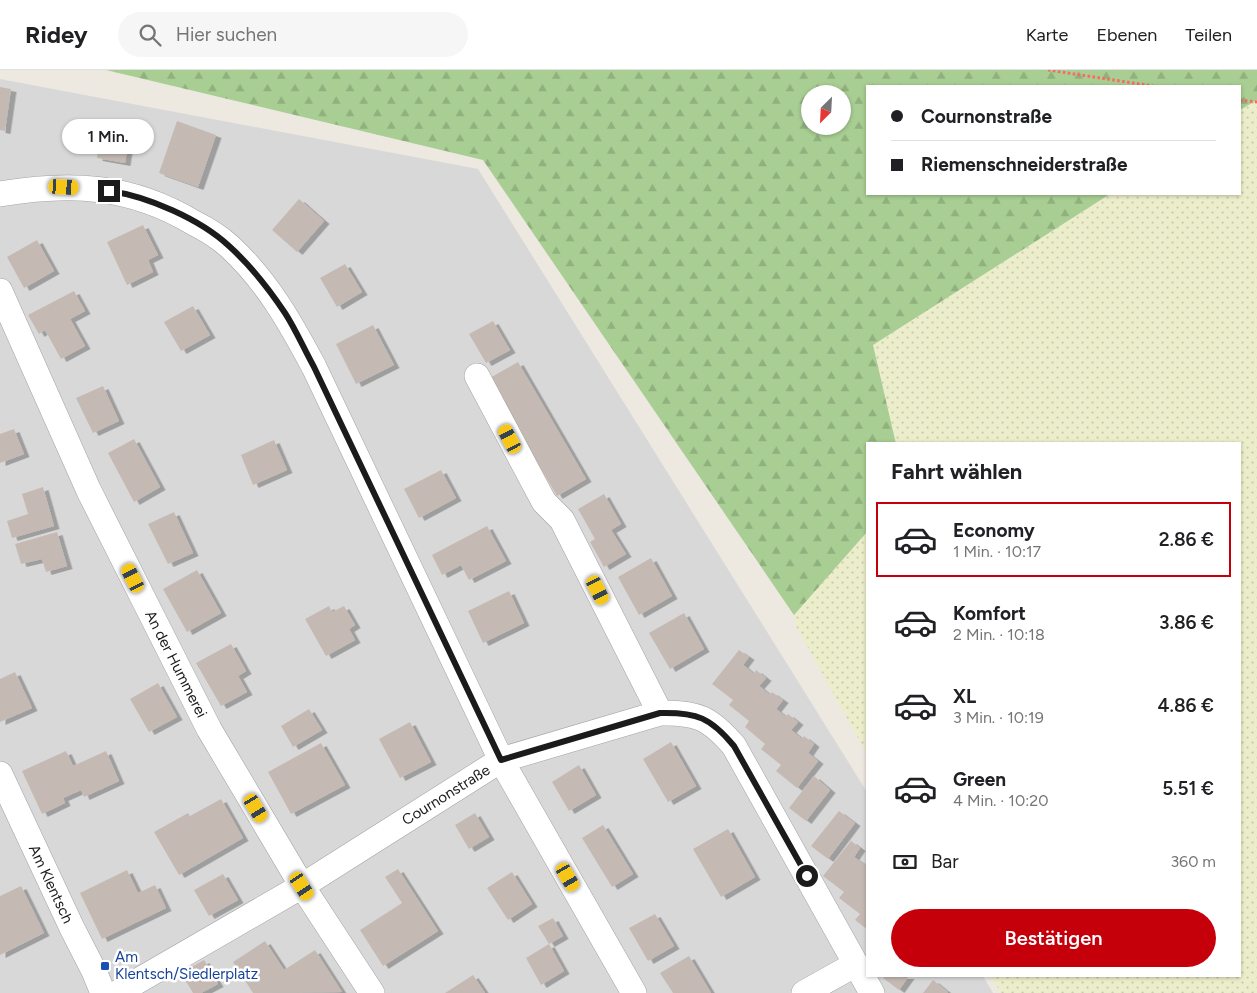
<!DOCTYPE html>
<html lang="de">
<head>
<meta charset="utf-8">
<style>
  :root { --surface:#fff; --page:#f6f6f6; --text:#202124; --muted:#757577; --line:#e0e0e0; --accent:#c6000b }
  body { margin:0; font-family:Figtree,sans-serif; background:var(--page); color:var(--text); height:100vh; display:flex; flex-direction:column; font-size:19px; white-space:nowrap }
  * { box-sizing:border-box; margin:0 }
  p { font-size:16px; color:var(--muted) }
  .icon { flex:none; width:28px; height:28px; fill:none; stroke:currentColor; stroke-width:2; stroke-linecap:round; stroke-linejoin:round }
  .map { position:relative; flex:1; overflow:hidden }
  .panel { position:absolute; left:866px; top:372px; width:375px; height:535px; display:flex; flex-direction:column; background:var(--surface); border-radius:0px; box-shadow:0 1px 4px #0004 }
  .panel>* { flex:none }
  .top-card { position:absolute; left:866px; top:15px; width:375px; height:110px; border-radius:0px; box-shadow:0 1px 4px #0004; display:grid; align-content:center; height:110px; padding:0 25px; background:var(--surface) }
  .needle { width:32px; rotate:204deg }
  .tools { position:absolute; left:801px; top:15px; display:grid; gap:10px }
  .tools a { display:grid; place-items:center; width:50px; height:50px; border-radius:50%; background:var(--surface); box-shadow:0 1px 4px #0004; font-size:25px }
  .end { position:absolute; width:22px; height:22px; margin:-11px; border:6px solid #1b1b1b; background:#fff; box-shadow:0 0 0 2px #fff }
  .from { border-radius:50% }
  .bubble { position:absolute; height:35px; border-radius:18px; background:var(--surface); box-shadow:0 1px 4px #0004; font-size:16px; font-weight:600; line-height:35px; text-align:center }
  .car { position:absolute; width:15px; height:30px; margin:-15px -8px; border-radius:6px; box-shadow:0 0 4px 1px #0007; background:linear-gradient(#f5c518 24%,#345 0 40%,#f5c518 0 76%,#345 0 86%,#f5c518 0) }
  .top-card b { display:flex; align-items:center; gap:18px; height:48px; font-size:19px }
  .top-card b+b { border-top:1px solid var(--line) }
  .top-card i { width:12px; height:12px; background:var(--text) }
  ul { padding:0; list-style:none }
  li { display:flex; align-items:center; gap:15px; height:75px; margin:0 10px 8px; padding:0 15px; border:2px solid transparent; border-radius:0px }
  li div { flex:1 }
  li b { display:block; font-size:19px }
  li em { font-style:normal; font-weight:600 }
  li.selected { border-color:var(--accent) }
  li>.icon { width:45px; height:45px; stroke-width:1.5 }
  h2 { padding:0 25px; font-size:22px; line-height:60px }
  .pay { display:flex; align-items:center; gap:12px; height:55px; padding:0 25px; font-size:19px }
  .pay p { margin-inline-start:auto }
  .action { display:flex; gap:10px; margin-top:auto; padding:10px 25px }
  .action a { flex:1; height:58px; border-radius:30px; background:var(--accent); color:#fff; font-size:20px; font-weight:600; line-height:58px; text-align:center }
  header { display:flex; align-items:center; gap:30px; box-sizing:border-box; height:70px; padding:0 25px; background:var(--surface); border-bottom:1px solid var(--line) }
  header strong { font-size:24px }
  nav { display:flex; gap:28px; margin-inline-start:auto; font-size:18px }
  .search { width:350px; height:45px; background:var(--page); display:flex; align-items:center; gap:12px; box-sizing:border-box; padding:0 18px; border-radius:28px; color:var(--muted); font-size:19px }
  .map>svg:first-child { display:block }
  .residential { fill:#d9d8d8 }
  .farmland { fill:url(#farmland-dots) }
  .forest { fill:url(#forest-firs); fill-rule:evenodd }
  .building { fill:#c5bab3; filter:url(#shadow) }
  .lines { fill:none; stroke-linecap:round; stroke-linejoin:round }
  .minor-casing { stroke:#a2a2a2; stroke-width:26 }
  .path { stroke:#fd6961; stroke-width:3; stroke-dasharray:2.5 2.5; stroke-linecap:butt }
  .minor { stroke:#fff; stroke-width:25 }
  .route { stroke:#1b1b1b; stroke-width:6 }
  .transit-dot { fill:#1a4fb4; stroke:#fff; stroke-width:2 }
  .labels { text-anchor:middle; stroke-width:5; stroke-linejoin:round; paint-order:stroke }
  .street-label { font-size:15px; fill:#1b1b1b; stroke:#fff }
  .transit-label { font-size:15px; fill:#164399; stroke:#fff; text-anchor:start }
</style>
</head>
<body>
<header>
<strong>Ridey</strong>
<div class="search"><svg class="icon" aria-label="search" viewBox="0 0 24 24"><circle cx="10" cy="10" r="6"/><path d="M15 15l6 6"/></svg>Hier suchen</div>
<nav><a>Karte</a><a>Ebenen</a><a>Teilen</a></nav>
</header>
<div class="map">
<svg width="1257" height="923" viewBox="0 0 1257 923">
  <defs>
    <pattern id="farmland-dots" width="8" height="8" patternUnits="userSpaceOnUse" patternTransform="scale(1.25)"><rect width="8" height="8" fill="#ecedca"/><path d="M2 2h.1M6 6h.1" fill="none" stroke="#cacbad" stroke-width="1.8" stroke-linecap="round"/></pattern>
    <pattern id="forest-firs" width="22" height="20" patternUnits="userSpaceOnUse" patternTransform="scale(1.25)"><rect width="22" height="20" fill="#a8ce93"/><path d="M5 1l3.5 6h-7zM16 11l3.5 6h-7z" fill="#90b07e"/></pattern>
    <filter id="shadow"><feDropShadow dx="5.5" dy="3" stdDeviation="0" flood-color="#0004"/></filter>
  </defs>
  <rect width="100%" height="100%" fill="#ede8e0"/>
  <path class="residential" d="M0,9l478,90 389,623 1,184h115l10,17h-993z"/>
  <path class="farmland" d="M1257,30v893h-256l-10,-17h249v-532h-344l-23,-99 237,-151h130v-84z
    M867,462v222l-71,-128 -2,-11z"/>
  <path class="forest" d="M106,0h1151v30l-17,10v-24h-372v108h242l-237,151 23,99h-28l-1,88 -73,83 -311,-455zM810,24h32v32h-32z"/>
  <path class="building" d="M0,17l11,2 -6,42 -5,-1z
    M177,51l39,14 -18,52 -39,-14z
    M110,52l21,3 -6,38 -28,-5 1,-9 -20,-3 3,-21 28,4z
    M299,129l25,22 -27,31 -25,-22z
    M143,155l15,30 -10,5 5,12 -26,13 -20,-43z
    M37,170l17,31 -30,17 -17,-31z
    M345,194l17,28 -25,15 -17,-29z
    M74,221l11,20 -15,8 15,27 -24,13 -16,-29 -6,4 -11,-19z
    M193,236l17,29 -29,16 -17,-29z
    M493,251l17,29 -24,13 -17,-29z
    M373,255l21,40 -38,19 -20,-40z
    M518,292l68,117 -29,17 -69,-117z
    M103,316l16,35 -26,12 -17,-35z
    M14,359l10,25 -24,9v-29z
    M134,369l26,48 -26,15 -26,-49z
    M274,370l13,30 -34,15 -12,-30z
    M441,400l15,28 -37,20 -15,-29z
    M43,417l11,39 -42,12 -5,-17 21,-7 -6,-20z
    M604,424l17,30 -10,6 15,24 -22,13 -14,-25 5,-3 -17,-30z
    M174,442l19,41 -25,11 -20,-40z
    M487,456l19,35 -37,19 -8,-15 -19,10 -10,-20z
    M57,462l10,34 -21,6 -4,-13 -21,5 -6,-20z
    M651,488l21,38 -33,19 -21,-38z
    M197,500l24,43 -34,19 -24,-43z
    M509,521l15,32 -41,20 -15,-32z
    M329,536l3,6 12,-6 11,19 -6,4 6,11 -29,16 -21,-37z
    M684,543l20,36 -34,20 -21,-36z
    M231,574l15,27 -8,5 9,16 -26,14 -25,-43z
    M739,580l10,7 -6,8 11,9 2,-4 10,8 -7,8 11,9 2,-3 11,8 -7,9 10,8 2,-3 10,8 -7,8 11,9 2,-3 10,8 -6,9 10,8 -21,27 -21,-17 5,-6 -20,-16 4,-5 -20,-17 4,-6 -20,-16 4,-5 -21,-16z
    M15,602l17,36 -32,14v-43z
    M158,613l19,34 -28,15 -19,-33z
    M309,639l13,21 -29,17 -12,-21z
    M410,652l21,40 -31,16 -21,-39z
    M671,672l25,44 -28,16 -25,-43z
    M321,673l24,42 -54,29 -23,-42z
    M66,681l7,15 33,-15 13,30 -35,16 -3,-7 -18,8 2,5 -23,11 -20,-43z
    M579,695l17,30 -27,16 -17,-29z
    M814,706l16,14 -24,31 -17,-13z
    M221,729l22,39 -64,37 -25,-43 34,-19 2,3z
    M839,741l16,12 -27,36 -17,-13z
    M475,743l14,24 -20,12 -14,-24z
    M603,755l30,49 -21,13 -30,-49z
    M728,759l27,48 -34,20 -28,-48z
    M851,771l9,7 -6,9 11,8 1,-2 2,1v66l-13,-10 5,-6 -21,-16 5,-6 -21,-16z
    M398,799l40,62 -55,35 -23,-36 42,-27 -17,-26z
    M127,800l11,23 17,-8 11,23 -64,31 -22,-46z
    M512,802l20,32 -24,16 -21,-32z
    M223,804l15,26 -29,16 -15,-26z
    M21,816l23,47 -44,22v-59z
    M655,844l19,32 -26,15 -19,-33z
    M553,848l10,18 -14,8 -11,-18z
    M265,871l19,29 31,-20 27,42 -89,1 -20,-31z
    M549,874l15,27 -23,14 -15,-27z
    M689,886l22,37h-38l-13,-20z
    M204,890l14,24 -17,9h-8l-12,-20z
    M473,905l12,18h-40z
    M885,906h24l-10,14 -16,-12z
    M933,910l15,12 -1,1h-24z"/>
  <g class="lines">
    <defs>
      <path id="minor" d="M0,124c71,-12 131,-9 194,29 12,6 25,14 35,23 38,35 61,76 85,121l187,393 133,233
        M0,221l89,200 120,238 93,157 70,107
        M477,306l67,126 18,18 98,193
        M0,704l72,154 22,43 9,22
        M117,923l185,-107 199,-126 159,-47c37,-1 50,5 74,33l138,247
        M804,923l52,-29"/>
    </defs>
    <use href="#minor" class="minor-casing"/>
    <path class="path" d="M1048,0l105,16
      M1240,30l17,2"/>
    <use href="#minor" class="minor"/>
  </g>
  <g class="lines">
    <path class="route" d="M109,121c38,5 91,28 120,55 21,19 40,43 56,67 11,17 19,36 29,54l187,393 159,-47c37,-1 51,5 74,33l73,130"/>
  </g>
  <rect class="transit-dot" x="100" y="891" width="10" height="10" rx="2.5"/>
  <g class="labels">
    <g class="street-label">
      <text transform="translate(176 594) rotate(63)" y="5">An der Hummerei</text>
      <text transform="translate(446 725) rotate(-32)" y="5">Cournonstraße</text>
      <text transform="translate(51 814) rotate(65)" y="5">Am Klentsch</text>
    </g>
    <g class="transit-label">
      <text x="115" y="892">Am<tspan x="115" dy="17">Klentsch/Siedlerplatz</tspan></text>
    </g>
  </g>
</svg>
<div class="tools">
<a><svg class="needle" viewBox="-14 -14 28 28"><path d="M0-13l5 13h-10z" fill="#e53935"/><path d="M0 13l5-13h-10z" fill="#757577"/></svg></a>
</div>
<i class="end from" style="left:807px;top:806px"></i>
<i class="end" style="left:109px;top:121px"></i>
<div class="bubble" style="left:62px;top:49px;width:92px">1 Min.</div>
<i class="car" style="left:64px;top:117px;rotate:93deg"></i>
<i class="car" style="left:510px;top:369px;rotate:332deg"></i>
<i class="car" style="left:133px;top:508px;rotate:333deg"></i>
<i class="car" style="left:598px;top:520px;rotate:153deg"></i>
<i class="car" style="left:256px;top:738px;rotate:149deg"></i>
<i class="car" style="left:568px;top:807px;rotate:150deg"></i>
<i class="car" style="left:302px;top:816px;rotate:147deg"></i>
<div class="top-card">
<b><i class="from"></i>Cournonstraße</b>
<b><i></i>Riemenschneiderstraße</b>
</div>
<section class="panel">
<h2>Fahrt wählen</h2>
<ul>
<li class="selected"><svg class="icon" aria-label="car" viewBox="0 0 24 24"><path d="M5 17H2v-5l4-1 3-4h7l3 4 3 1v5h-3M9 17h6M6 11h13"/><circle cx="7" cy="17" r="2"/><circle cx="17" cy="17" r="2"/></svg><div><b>Economy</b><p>1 Min. · 10:17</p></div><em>2.86 €</em></li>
<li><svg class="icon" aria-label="car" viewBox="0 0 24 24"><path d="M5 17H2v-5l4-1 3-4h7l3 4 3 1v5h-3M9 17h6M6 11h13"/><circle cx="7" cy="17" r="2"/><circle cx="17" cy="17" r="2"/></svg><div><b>Komfort</b><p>2 Min. · 10:18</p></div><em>3.86 €</em></li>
<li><svg class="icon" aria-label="car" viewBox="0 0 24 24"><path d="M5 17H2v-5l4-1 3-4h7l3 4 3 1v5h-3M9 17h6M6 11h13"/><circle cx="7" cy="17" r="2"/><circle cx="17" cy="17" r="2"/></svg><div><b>XL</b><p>3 Min. · 10:19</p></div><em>4.86 €</em></li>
<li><svg class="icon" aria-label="car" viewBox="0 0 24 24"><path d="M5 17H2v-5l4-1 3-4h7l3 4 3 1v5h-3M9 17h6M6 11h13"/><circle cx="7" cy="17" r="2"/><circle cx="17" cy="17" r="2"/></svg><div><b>Green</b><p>4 Min. · 10:20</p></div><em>5.51 €</em></li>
</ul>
<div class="pay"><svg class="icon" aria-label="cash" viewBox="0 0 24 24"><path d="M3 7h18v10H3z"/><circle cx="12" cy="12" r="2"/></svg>Bar<p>360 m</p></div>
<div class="action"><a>Bestätigen</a></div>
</section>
</div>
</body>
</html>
